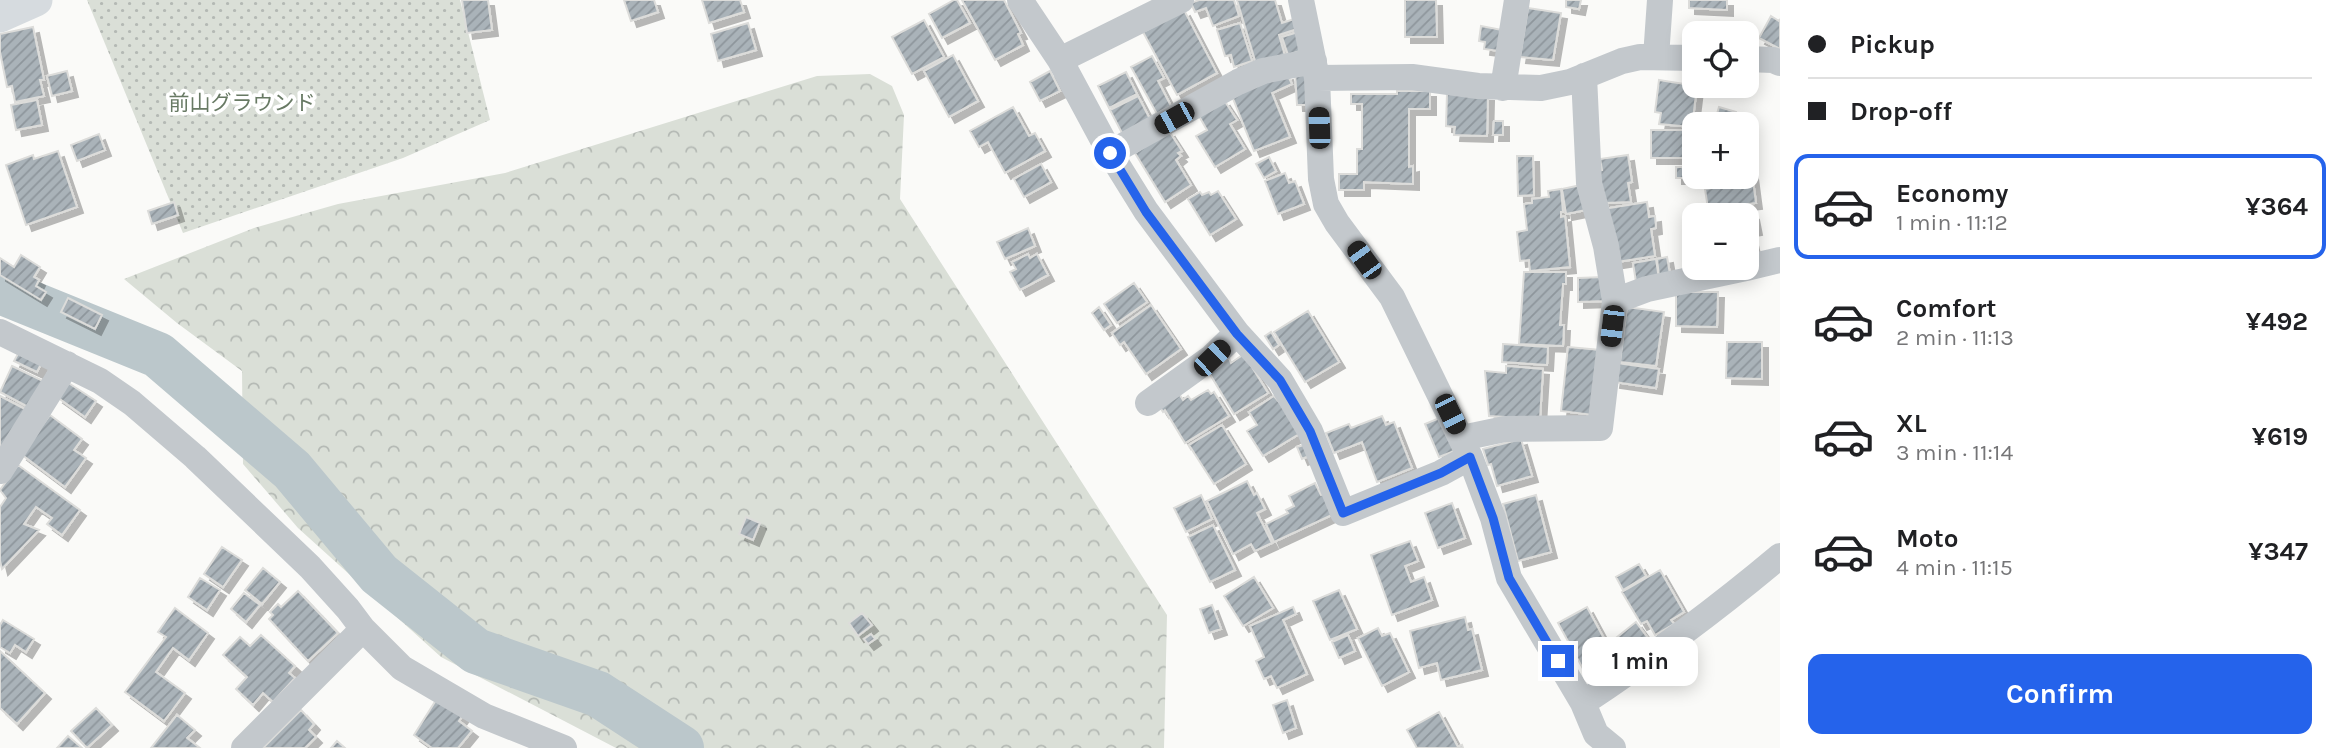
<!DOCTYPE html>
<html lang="en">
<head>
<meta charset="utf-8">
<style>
  :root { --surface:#fff; --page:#f2f2f2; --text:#202124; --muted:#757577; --line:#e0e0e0; --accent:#2563eb }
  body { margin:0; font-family:Karla,"Noto Sans JP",sans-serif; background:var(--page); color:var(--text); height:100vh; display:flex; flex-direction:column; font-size:26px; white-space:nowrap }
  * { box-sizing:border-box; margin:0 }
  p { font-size:23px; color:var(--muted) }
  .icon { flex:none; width:38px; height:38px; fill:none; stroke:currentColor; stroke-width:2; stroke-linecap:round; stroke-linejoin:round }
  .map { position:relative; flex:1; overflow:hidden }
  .details { display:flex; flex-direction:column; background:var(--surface); width:560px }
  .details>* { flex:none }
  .hud { display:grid; align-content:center; height:154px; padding:0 28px; background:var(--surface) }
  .fabs { position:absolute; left:1682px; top:21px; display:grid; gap:14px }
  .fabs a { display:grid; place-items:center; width:77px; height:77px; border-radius:14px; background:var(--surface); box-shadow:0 4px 18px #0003; font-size:35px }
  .end { position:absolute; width:32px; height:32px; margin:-16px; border:9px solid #2563eb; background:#fff; box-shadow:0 0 0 4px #fff }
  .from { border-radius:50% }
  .bubble { position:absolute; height:49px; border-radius:14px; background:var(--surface); box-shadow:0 4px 18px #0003; font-size:23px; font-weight:700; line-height:49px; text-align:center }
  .car { position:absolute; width:21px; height:42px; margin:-21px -10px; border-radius:9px; box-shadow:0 0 5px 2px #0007; background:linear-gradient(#222 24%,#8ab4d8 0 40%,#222 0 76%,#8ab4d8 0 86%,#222 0) }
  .hud b { display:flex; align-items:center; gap:24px; height:66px; font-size:26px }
  .hud b+b { border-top:2px solid var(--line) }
  .hud i { width:18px; height:18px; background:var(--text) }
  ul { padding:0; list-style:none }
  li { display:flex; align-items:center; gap:21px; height:105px; margin:0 14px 10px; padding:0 14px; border:4px solid transparent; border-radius:14px }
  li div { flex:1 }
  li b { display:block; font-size:26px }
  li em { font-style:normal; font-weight:700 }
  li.selected { border-color:var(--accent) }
  li>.icon { width:63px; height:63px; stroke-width:1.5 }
  .primary-button { display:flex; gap:14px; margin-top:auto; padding:14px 28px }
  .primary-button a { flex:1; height:80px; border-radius:14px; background:var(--accent); color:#fff; font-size:28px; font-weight:700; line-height:80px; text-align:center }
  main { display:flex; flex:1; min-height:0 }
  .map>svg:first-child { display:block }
  .forest { fill:url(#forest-crowns) }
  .park { fill:url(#park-dots) }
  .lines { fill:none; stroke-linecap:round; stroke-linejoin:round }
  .river { stroke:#bbc7cb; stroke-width:46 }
  .building { fill:url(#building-hatch); stroke:#dcdcda; stroke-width:2; filter:url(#shadow) }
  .minor { stroke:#c3c8cc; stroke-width:26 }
  .major { stroke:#d6dbdf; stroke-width:33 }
  .route { stroke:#2563eb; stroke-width:9 }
  .labels { text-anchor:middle; stroke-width:7; stroke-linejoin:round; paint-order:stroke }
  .park-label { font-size:21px; fill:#687a64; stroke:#fff }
</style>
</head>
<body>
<main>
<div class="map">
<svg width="1780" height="748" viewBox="0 0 1780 748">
  <defs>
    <pattern id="forest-crowns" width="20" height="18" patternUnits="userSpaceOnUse" patternTransform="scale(1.75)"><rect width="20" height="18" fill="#dadfd7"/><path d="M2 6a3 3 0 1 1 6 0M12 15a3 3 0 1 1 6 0" fill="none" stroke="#b4b9b4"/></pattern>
    <pattern id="park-dots" width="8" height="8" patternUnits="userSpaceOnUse" patternTransform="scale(1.75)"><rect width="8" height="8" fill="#dadfd7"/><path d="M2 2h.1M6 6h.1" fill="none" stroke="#b4b9b4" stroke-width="1.8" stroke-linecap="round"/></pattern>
    <pattern id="building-hatch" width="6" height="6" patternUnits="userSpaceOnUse" patternTransform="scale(1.75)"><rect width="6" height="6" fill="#aab3b9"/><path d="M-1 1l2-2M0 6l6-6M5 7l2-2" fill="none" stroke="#8e969c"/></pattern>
    <filter id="shadow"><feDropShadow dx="6" dy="6" stdDeviation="0" flood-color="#0004"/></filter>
  </defs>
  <rect width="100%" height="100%" fill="#fafaf8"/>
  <path class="forest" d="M870,74l22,12 12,29 -4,84 267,416 -3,133h-548l-175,-91 -143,-129 -55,-64 -1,-93 -65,-48 -53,-44 130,-51 84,-24 167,-31 312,-97z"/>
  <path class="park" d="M87,0h373l30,120 -87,38 -220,75z"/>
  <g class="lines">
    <path class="river" d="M0,291l158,64 134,115 87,104 97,77 122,43 83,54"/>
  </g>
  <path class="building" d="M462,0h26l4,30 -25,3z
    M624,0h30l4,12 -27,9z
    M702,0h38l4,12 -35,11z
    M954,0h3l13,23 -28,15 -13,-24z
    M962,0h42l17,33 -3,1 5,11 -28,15z
    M1199,0h35l5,16 -26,10 -7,-18 -11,4 -4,-9z
    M1237,0h38l7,23 12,-4 3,10 -18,6 6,21 -29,8z
    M1405,0h31l1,37h-32z
    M1566,0h15l-2,9 -13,-2z
    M1689,0h38v10l-38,-2z
    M1528,8l33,5 -8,47 -33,-3z
    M1184,10l33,63 -40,22 -34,-63z
    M1771,16l8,5 1,-2v30l-21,-11z
    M924,20l20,37 -32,17 -20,-37z
    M748,23l8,27 -38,11 -7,-27z
    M1240,23l12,38 -18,6 -3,-12 -6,1 -8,-26z
    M1481,26l21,4 -3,21 -15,-2 1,-7 -6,-1z
    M33,27l11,53h-4l4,16 -29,6 -3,-16 -5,1 -7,-35v-18z
    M1298,32l5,18 -15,5 -6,-18z
    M953,55l25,46 -29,16 -25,-46z
    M1152,56l12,22 -6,3 13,25 -14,8 -26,-47z
    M67,71l5,20 -20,5 -5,-20z
    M1050,71l10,20 -20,10 -10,-19z
    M1307,71l2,34h-12l-2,-33z
    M1126,72l11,22 -28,14 -11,-22z
    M1287,74l5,10 -20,9 18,44 -36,14 -22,-55z
    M1659,80l38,6 -5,41 -33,-3 2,-11 -6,-1z
    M1397,91h33v18h-21v58l4,-1v18l-49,-2v8h-25v-16h18v-25h5v-45h-11v-10h46z
    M1447,93l41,2 -1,41 -33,-1 1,-8 -9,-1z
    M1138,96l13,25 -28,14 -13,-25z
    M37,100l5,25 -26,5 -5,-25z
    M1224,100l13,20 -7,4 15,25 -30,18 -19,-31 11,-6 -8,-14z
    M1013,107l16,29 6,-3 10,18 -40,22 -17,-31 -9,5 -9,-16z
    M1719,107l17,5 -3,12h-19z
    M1494,121h9v14h-10z
    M1651,130h36v28h-36z
    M1169,131l13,20 -4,2 3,3 -5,4 15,25 -26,17 -30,-49z
    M99,134l6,16 -28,11 -6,-16z
    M1746,150h3l7,53 -48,6 -3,-20 8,-1 -1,-11h34z
    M58,151l19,56 -51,18 -20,-60 27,-10 1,4z
    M1628,155l4,27 -4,1 3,19 -27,1 -5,-33h3l-2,-11z
    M1517,156h16l1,39 -16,1z
    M1269,157l7,14 -12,7 -8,-14z
    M1041,164l10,18 -27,15 -10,-18z
    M1676,167h18v10l2,1h-20z
    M1285,173l4,10 6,-2 9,23 -26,10 -13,-33z
    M1581,185l5,25 -20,4 -4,-25z
    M1561,189l2,23h-2v5l4,-1 5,51 -40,4 -1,-11 -9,1 -3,-29 10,-2 -3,-26 8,-1v-4l17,-2 -1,-6z
    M1218,191l18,28 -26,16 -22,-36 12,-7 2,3 7,-3 2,3z
    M174,202l4,13 -26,9 -4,-13z
    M1647,202l2,15 6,-1 1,12 -5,1 4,27 -38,6 -14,-53z
    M1745,208l2,7 6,-1 3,15 -6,1 5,23 -9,1v-39h-35z
    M1028,228l7,18 -30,13 -8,-17z
    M1028,254l2,4 7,-4 11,21 -28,15 -10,-18 6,-3 -4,-7z
    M21,255l19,12 -6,10 5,3 -3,6 10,6 -5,8 -41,-25v-17l14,9z
    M1667,257l3,17 -11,2 -2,-17z
    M1656,259l3,20 -23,3 -3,-19z
    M1524,272h42v12h-3l-3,41h4l-1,21 -44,-2z
    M1604,277l1,24 -27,1v-24z
    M1134,283l13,19 -30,21 -13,-19z
    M1676,292h42l-1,35 -41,-1z
    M68,298l34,17 -7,14 -34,-17z
    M1151,305l30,44 -35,25 -22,-32 -4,3 -8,-12z
    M1099,307l12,18 -7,5 -12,-17z
    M1627,307l37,5 -8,54 -36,-4z
    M1308,311l31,51 -34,20 -31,-50z
    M1271,332l8,13 -6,4 -8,-13z
    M1727,342h35v37l-36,-1z
    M1503,344l45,3 -1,18 -45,-3z
    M1568,347l32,3 -7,65 -32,-4z
    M19,352l22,12 -4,8 -23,-11z
    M1244,354l24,39 -34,21 -26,-43 21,-13 2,5z
    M1617,363l42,6 -3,19 -42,-6z
    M12,366l31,15 -13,27 -30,-16z
    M1506,366l37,3 -3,50 -51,-3 -4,-45 21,2z
    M67,382l29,19 -11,16 -28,-20z
    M1208,390l3,4 3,-2 15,24 -44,27 -20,-33 -2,2 -5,-8 20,-12 5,8 5,-4 3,4z
    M0,396l25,13 -20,39 -5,-2z
    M1274,396l30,35 -41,25 -16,-25 10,-6 -8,-13z
    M50,415l32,24 -8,11 12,8 -21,29 -44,-33z
    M1382,416l4,9 8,-3 18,46 -35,14 -15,-40 -28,11 -8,-20 23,-9 2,4z
    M1444,416l13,34 -18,7 -14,-33z
    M1222,425l24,39 -32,20 -25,-39z
    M1521,439l11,37 -35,10 -6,-22 -3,1 -5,-16z
    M1307,444l4,11 -9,4 -5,-12z
    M18,465l62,45 -18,25 -15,-11 5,-6 -16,-11 -12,17 15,6 -37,39 -2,-8v-54l6,-9 -6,-8z
    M1247,481l7,14 3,-2 8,16 -8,4 15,30 -17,8 -4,-7 -18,10 -26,-53z
    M1315,483l6,12 7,-3 6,22 -60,28 -8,-18 22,-11 -2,-3 8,-4 -5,-10z
    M1201,495l11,24 -26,13 -12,-24z
    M1536,495l15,57 -33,9 -15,-57z
    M1452,503l13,35 -27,10 -13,-35z
    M746,517l14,6 -7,17 -14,-6z
    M1213,525l22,45 -25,12 -22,-45z
    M1410,541l8,20 -13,5 6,16 13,-5 8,23 -40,15 -21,-60z
    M222,547l20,13 -19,27 -19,-13z
    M1639,564l7,12 -23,14 -7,-13z
    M263,568l17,14 -18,22 -17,-14z
    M1660,570l24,42 -13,8 3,4 -19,11 -8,-14 -6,3 -19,-32z
    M1254,577l19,31 -30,18 -19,-30z
    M200,578l20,12 -13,20 -19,-13z
    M1339,590l18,39 -27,11 -17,-39z
    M298,591l40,42 -30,28 -39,-42 4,-4 -3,-3 8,-8 3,3z
    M244,593l16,12 -14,17 -15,-13z
    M1212,605l9,24 -12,4 -9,-24z
    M1293,607l3,7 -13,6 24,54 -30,14 -6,-12 -7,3 -8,-18 8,-4 -14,-31z
    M1587,607l27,50 -16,9 3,5 -13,7 -30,-55z
    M175,608l33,25 -19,27 -16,-12 -17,24 29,21 -21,28 -39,-29 41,-55 -8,-5z
    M862,613l10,12 -14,11 -9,-13z
    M1465,617l3,13 4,-1 10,41 -41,10 -4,-17 -18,5 -9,-37z
    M3,620l31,19 -8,13 -11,-7 -5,8 -10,-6v-22z
    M1636,622l14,19 -24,19 -15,-18z
    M1378,628l4,8 8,-3 19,39 -27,14 -24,-48z
    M871,634l4,5 -7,5 -4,-5z
    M261,635l34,31 -6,7 6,5 -22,24 -10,-9 -10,12 -17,-16 11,-12 -24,-22 17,-18 10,9z
    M1348,635l7,16 -16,7 -7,-16z
    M0,651l45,42 -28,31 -17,-16z
    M438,697l25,18 -4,6 13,10 -14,17h-26l-18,-13z
    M1287,700l9,28 -13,5 -10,-28z
    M96,708l16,17 -25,23 -16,-17z
    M301,710l13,14 -5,6 7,7 -11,11h-42z
    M1439,712l19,35 4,-2 1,3h-46l-10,-18z
    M177,715l18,15 -8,8 13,10h-49z
    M68,736l14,12h-25z
    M337,741l8,7h-14z"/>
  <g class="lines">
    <path class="minor" d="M1020,0l40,60 50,93 36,58 91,122 43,47 30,51 33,82 98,-40 29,-16
      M1301,0l16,78 4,101 5,25 11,19 55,74 78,160 23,61 16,60 74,125 13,31 17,14
      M1656,57l4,-57
      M1746,59l27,1 7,3
      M1060,60l121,-60
      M1584,76l5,107 17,63 9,55
      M1317,78l95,-1 66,9 63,2 29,-6 52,-21 18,-4 54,1
      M1503,88l14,-88
      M1110,153l128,-71 25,-11 51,-10
      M1746,268l34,-8
      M0,332l100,49 32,22 63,54 115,110 38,42 15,20 39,39 82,48 80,32
      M1148,403l64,-46 25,-24
      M1462,438l43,-9 95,-1 15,-127 32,-12 99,-21
      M0,471l67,-107
      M1583,703c69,-46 134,-94 197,-147
      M244,748l119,-119"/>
    <path class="major" d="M0,16l36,-16"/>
  </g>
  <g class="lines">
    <path class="route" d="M1110,153l36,59 91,122 43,46 30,51 33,82 98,-40 29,-16 23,61 16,60 49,83"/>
  </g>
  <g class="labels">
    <g class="park-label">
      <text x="242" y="110">前山グラウンド</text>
    </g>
  </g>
</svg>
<div class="fabs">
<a><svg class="icon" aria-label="locate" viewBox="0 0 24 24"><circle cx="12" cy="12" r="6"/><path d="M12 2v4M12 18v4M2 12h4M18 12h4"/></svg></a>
<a>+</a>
<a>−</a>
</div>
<i class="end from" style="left:1110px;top:153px"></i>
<i class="end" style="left:1558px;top:661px"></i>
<div class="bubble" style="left:1582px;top:637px;width:116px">1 min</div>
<i class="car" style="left:1174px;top:118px;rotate:241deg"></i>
<i class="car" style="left:1319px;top:128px;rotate:358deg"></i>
<i class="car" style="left:1364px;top:260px;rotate:324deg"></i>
<i class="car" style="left:1612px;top:326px;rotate:187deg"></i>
<i class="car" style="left:1212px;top:358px;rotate:46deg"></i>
<i class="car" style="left:1450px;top:414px;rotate:154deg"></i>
</div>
<section class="details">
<div class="hud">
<b><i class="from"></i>Pickup</b>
<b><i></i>Drop-off</b>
</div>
<ul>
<li class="selected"><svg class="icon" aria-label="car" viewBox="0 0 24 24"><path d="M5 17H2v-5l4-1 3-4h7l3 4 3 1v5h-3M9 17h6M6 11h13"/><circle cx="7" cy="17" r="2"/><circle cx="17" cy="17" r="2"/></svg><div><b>Economy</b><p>1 min · 11:12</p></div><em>¥364</em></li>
<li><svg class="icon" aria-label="car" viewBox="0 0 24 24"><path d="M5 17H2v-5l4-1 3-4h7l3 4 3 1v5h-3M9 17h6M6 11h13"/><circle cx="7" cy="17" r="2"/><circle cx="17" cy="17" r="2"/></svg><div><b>Comfort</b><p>2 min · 11:13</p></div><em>¥492</em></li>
<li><svg class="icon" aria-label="car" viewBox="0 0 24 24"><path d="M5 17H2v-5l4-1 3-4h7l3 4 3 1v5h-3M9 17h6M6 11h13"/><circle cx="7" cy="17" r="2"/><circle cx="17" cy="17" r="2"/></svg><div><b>XL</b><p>3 min · 11:14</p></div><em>¥619</em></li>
<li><svg class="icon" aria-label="car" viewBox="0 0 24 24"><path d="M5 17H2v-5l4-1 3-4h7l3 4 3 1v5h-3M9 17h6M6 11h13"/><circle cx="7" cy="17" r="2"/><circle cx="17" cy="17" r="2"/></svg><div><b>Moto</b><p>4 min · 11:15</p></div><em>¥347</em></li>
</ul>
<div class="primary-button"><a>Confirm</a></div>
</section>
</main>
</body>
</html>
